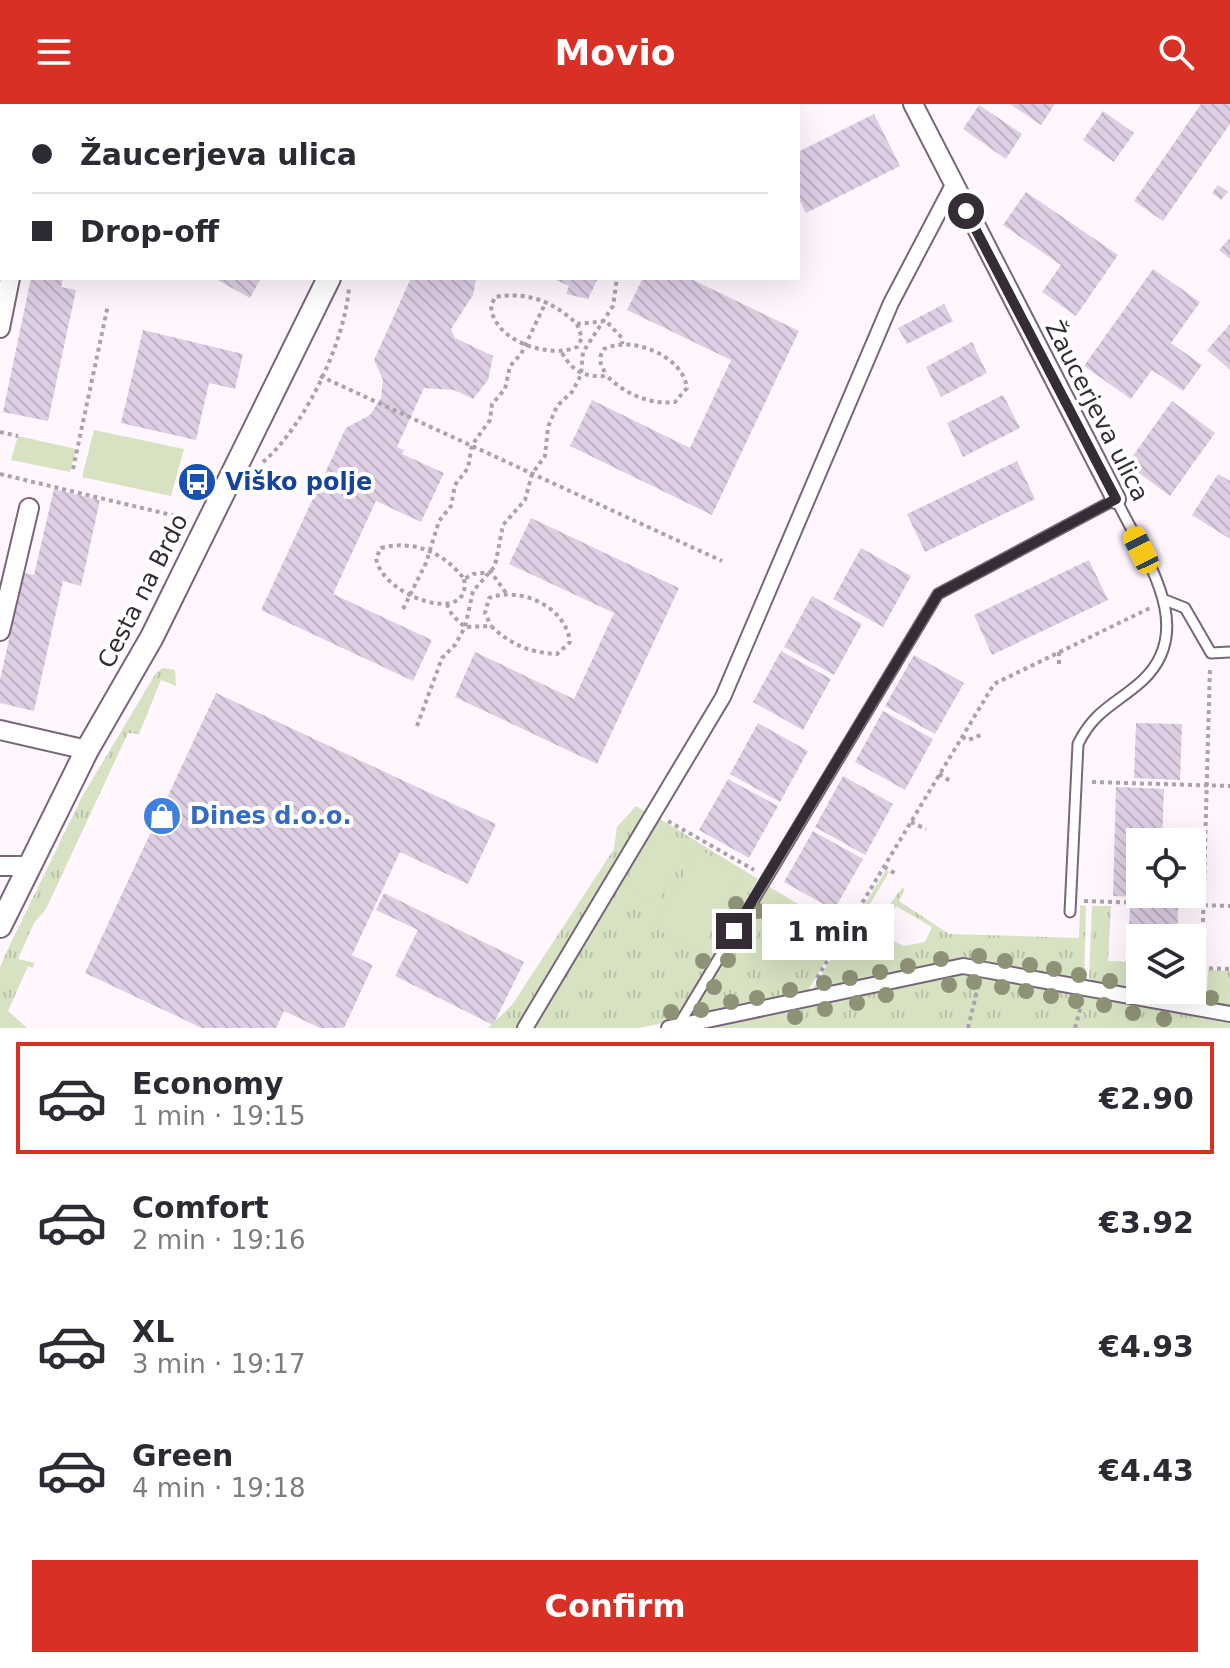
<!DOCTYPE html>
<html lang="en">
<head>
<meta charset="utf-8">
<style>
  :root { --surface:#fff; --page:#f7f7f7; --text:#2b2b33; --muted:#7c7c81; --line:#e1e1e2; --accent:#d93025 }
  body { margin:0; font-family:"DejaVu Sans",sans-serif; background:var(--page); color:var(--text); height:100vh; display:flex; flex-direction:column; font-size:30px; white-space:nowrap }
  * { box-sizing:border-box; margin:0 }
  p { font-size:26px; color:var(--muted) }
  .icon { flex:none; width:44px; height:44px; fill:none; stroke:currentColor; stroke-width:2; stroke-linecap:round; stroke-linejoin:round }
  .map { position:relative; height:924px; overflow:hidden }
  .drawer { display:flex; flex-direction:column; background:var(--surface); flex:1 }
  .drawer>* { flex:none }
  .guide { position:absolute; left:0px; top:0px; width:800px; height:176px; box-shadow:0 8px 32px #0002; display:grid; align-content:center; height:176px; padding:0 32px; background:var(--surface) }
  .controls { position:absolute; left:1126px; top:724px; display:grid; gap:16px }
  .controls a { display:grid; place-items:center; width:80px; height:80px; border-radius:0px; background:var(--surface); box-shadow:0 8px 32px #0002; font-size:40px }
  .end { position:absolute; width:36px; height:36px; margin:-18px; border:10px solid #352d35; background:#fff; box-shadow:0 0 0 4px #fff }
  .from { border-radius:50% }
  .bubble { position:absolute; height:56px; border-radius:0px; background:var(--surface); box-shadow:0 8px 32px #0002; font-size:26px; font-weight:600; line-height:56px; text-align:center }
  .car { position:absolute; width:24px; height:48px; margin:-24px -12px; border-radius:10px; box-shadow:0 0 6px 2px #0007; background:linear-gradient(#f5c518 24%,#345 0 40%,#f5c518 0 76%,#345 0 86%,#f5c518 0) }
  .guide b { display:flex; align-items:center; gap:28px; height:76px; font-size:30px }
  .guide b+b { border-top:2px solid var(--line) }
  .guide i { width:20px; height:20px; background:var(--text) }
  ul { padding:14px 0 0; list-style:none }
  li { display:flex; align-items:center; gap:24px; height:112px; margin:0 16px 12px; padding:0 16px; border:4px solid transparent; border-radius:0px }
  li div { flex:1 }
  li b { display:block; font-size:30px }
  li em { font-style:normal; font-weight:600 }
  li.current { border-color:var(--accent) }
  li>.icon { width:72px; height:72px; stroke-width:1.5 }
  .primary-button { display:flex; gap:16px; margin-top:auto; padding:16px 32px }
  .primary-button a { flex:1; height:92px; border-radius:0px; background:var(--accent); color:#fff; font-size:32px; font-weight:600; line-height:92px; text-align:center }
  header { display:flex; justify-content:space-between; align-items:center; height:104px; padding:0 32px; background:var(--accent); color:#fff; font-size:36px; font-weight:600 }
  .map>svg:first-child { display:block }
  .grass { fill:url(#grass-tufts) }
  .pitch { fill:#d6e2c2 }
  .building { fill:url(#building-back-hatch) }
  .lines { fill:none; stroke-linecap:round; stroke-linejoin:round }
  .service-casing { stroke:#796678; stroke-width:13 }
  .pedestrian-casing { stroke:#796678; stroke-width:18 }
  .minor-casing { stroke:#796678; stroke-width:22 }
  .tertiary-casing { stroke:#796678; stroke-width:26 }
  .path { stroke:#aba2aa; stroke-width:4; stroke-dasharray:4 4; stroke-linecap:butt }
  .service { stroke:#fff; stroke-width:9 }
  .pedestrian { stroke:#fff; stroke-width:14 }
  .minor { stroke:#fff; stroke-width:18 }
  .tertiary { stroke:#fff; stroke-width:22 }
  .tree { fill:#8e9276 }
  .route { stroke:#352d35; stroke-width:10 }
  .labels { text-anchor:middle; stroke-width:8; stroke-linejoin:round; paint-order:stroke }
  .street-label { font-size:24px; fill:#352d35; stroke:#fff }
  .transit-label { font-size:24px; font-weight:bold; fill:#164399; stroke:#fff; text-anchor:start }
  .shop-label { font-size:24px; font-weight:bold; fill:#366cbe; stroke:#fff; text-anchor:start }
</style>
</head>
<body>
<header><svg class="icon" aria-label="menu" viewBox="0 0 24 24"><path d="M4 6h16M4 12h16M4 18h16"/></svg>Movio<svg class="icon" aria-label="search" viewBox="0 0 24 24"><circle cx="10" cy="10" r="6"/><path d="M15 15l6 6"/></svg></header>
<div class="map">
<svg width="1230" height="924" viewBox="0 0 1230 924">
  <defs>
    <pattern id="grass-tufts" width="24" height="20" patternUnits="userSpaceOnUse" patternTransform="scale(2)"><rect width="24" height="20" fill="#d6e2c2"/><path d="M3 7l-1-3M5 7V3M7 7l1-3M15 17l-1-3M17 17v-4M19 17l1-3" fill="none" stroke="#b8c2a7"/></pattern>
    <pattern id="building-back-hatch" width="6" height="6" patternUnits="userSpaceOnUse" patternTransform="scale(2)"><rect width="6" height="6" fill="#decee4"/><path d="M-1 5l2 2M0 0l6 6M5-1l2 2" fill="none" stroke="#bfb1c4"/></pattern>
  </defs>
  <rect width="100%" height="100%" fill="#fff6fe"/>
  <path class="grass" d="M163,564l12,2 1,16 -15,-6 -22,54 -11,-1 -82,176 -12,14 -16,36 17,4 -3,5 -4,-2 -20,45 19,17h-27v-60l5,-13 78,-160 73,-122z
    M636,702l12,7 -127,215h-33l24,-23 102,-156 3,-22z
    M657,713l101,62 -82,141 -37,8h-108z
    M886,766l3,2 -38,64 25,13 7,-13 21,10 21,-4 7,-15 -36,-21 -8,11 -4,-5 18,-24 3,1 -6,12 50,33 130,4 1,-33 6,1 -2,76 -121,-23 -152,33z
    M768,782l75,45 -37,63 -116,23z
    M1092,802h19l-3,55 32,1v28h52v-27h5l-2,39 -106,-20z
    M1208,866l22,1v37l-24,-4z
    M964,869l266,48v7h-529z"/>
  <path class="pitch" d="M94,326l90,19 -13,47 -89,-19z
    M18,332l58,13 -6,23 -59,-12z
    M659,722l33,19 -35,59 -32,-20z
    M699,745l44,26 -45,78 -44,-26z"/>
  <path class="building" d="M1010,0h45l-14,21z
    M1201,0h29v20l-67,97 -29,-20z
    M979,1l43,29 -16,25 -43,-30z
    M1103,7l31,22 -20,29 -31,-22z
    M874,10l26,52 -94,47 -8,-16v-45z
    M1218,81l10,7 -7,8 -9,-7z
    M1026,88l92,63 -42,61 -34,-24 19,-27 -58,-40z
    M1230,134v21l-11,-9z
    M1153,165l47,33 -29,41 31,22 -19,26 -31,-21 -21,29 -47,-33z
    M31,174h32l-2,9 15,3 -28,131 -45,-9z
    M214,174h47l-11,20z
    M411,174h65l-3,17 -22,34 4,9 38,18 -5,24 -15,19 -19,-9 -30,-2 -27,59 7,3 -2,4 42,19 -23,49 -45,-21 -43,93 99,46 -19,41 -152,-71 85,-182 24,-13 11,-17 2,-18 -9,-20z
    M552,174h46l-10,21 -22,-5 3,-8z
    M643,174h46l110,53 -87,184 -142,-69 22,-46 98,48 41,-88 -104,-50z
    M944,200l9,17 -46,23 -9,-16z
    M1230,220v46l-23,-20z
    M143,226l100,24 -8,35 -26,-6 -13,57 -75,-17z
    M972,238l15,31 -46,24 -15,-30z
    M1003,291l17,33 -57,29 -16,-34z
    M1172,297l43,32 -45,63 -43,-32z
    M1017,357l18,38 -110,53 -18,-38z
    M1218,370l12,7v58l-38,-24z
    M54,385l46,11 -19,86 -18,-5 -29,130 -34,-8v-23l24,-107 10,2z
    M531,414l148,70 -82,176 -142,-67 20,-45 99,47 40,-86 -105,-49z
    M861,444l50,28 -28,51 -50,-28z
    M1089,456l19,40 -116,55 -18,-40z
    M812,492l50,28 -28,51 -50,-28z
    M781,547l50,28 -28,51 -50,-28z
    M914,551l50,28 -29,51 -50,-28z
    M216,589l280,131 -28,60 -68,-32 -48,103 21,10 -29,63h-24l-36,-17 -8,17h-74l-117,-55z
    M883,607l50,28 -28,51 -50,-28z
    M758,619l50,28 -28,51 -50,-28z
    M1136,619l46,1 -2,56 -46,-2z
    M843,672l50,28 -28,51 -50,-28z
    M728,675l50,27 -29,52 -50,-28z
    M1116,683l48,2 -2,53h-22v52h21v4l-48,-2z
    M813,727l50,28 -29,51 -50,-28z
    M384,789l140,69 -31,63 -98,-49 23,-46 -42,-20z
    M1130,802l48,2 -1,30h-37v24h-12z"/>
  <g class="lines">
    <defs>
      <path id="service" d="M1165,496l20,8 26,45 19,-1
        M678,922l260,-432 178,-95c26,55 83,128 27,181 -26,24 -48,29 -65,64l-8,168"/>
      <path id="pedestrian" d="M525,924l198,-331 168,-394 62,-118
        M669,924l294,-62 267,48"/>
      <path id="minor" d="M284,0l8,2
        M913,0l203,395
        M44,2l1,-2
        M0,224l10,-50
        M0,527l29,-123
        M0,626l87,20
        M0,762h28"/>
      <path id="tertiary" d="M406,2l1,-2
        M0,822l87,-176 65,-113 177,-359"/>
    </defs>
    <use href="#service" class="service-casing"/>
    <use href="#pedestrian" class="pedestrian-casing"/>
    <use href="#minor" class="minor-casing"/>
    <use href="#tertiary" class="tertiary-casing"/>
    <path class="path" d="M577,220l5,14 -5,9c-28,12 -84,-6 -86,-41l4,-9c32,-6 59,5 82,27l29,-3 16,17v6
      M562,249c12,20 22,24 45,23 18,18 43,29 68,26l12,-14c-4,-32 -55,-53 -83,-39 -7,10 -3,17 3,27
      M320,272l402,185
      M0,328l18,4
      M263,358c42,-36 82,-120 86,-175
      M73,365l35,-164
      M0,370l188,45
      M464,475c9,48 -82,18 -88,-21l5,-10c32,-9 64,5 83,31l9,-5 18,-2 15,21
      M447,500l5,11 13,12 26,-1c19,18 39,27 66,28l13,-12c-4,-35 -49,-56 -81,-44l-4,15 6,13
      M403,505l23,-46 13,-42 12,-15 4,-21 13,-17 4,-23 18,-25 2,-16 13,-15 5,-23 11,-12 25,-52
      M1059,548v15
      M417,622l25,-68 13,-13 10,-18 8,-36 22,-25 8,-41 22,-25 7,-26 13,-18 3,-29 9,-21 15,-14 9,-17 2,-23 30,-46 4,-28
      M962,633l6,3 13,-5
      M939,670l13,8
      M1092,678l138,4
      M668,717l86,49
      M911,718l15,7
      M884,763l14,8
      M1084,797l146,5
      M1201,864l29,1
      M817,874l177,-294 158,-77
      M1201,890l9,-327
      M968,924l11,-45
      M1075,924l7,-26"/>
    <use href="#service" class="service"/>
    <use href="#pedestrian" class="pedestrian"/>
    <use href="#minor" class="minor"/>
    <use href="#tertiary" class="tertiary"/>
  </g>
  <g class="tree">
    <circle cx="736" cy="800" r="8"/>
    <circle cx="759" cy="807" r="8"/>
    <circle cx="723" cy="824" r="8"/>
    <circle cx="747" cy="827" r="8"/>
    <circle cx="979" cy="852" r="8"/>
    <circle cx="941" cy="855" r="8"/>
    <circle cx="728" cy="856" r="8"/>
    <circle cx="703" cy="857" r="8"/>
    <circle cx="1005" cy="857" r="8"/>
    <circle cx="1030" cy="861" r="8"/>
    <circle cx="908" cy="862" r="8"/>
    <circle cx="1054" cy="865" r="8"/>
    <circle cx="880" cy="868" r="8"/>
    <circle cx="1079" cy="871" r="8"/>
    <circle cx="850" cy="874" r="8"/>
    <circle cx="1110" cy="877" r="8"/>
    <circle cx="974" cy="878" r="8"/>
    <circle cx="824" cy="879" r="8"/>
    <circle cx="949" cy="881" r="8"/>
    <circle cx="714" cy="883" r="8"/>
    <circle cx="1002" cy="883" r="8"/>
    <circle cx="790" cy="886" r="8"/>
    <circle cx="1026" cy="887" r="8"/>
    <circle cx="886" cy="891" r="8"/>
    <circle cx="1051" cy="892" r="8"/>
    <circle cx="757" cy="894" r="8"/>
    <circle cx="1211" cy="894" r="8"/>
    <circle cx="1076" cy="897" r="8"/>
    <circle cx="731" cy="898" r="8"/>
    <circle cx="857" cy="899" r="8"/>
    <circle cx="1104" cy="901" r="8"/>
    <circle cx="825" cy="905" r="8"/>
    <circle cx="701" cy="906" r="8"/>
    <circle cx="671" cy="908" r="8"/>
    <circle cx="1133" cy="909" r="8"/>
    <circle cx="795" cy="913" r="8"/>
    <circle cx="1164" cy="915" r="8"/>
  </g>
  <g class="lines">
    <path class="route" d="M734,827l204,-337 178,-95 -150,-288"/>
  </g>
  <defs>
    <symbol id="bus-disc" viewBox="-11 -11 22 22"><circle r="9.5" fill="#1a4fb4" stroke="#fff"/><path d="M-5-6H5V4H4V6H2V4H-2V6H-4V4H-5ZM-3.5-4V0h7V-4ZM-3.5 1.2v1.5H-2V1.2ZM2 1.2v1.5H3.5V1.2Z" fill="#fff"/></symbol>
    <symbol id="shop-disc" viewBox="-11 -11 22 22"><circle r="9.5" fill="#3f7fe0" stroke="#fff"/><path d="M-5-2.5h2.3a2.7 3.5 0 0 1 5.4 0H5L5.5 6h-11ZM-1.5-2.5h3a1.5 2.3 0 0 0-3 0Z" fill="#fff"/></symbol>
  </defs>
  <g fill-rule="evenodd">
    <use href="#bus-disc" x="175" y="356" width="44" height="44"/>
    <use href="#shop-disc" x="140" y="690" width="44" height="44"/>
  </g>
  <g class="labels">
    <g class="street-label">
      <text transform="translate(1097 307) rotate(63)" y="8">Žaucerjeva ulica</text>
      <text transform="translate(143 487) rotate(-63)" y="8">Cesta na Brdo</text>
    </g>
    <g class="transit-label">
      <text x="225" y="386">Viško polje</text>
    </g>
    <g class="shop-label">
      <text x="190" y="720">Dines d.o.o.</text>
    </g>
  </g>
</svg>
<div class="controls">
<a><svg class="icon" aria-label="locate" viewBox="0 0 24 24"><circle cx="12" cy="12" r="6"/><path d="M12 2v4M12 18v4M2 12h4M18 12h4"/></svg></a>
<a><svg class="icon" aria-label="layers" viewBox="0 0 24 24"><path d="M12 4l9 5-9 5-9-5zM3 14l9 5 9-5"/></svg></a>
</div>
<i class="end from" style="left:966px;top:107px"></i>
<i class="end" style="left:734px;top:827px"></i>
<div class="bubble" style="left:762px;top:800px;width:132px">1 min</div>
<i class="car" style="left:1141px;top:446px;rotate:334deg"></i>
<div class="guide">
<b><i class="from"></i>Žaucerjeva ulica</b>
<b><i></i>Drop-off</b>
</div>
</div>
<section class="drawer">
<ul>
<li class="current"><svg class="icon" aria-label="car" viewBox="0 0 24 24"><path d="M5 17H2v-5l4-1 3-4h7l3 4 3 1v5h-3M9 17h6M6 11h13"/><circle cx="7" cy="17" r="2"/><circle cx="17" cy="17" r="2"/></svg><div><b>Economy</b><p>1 min · 19:15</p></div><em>€2.90</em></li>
<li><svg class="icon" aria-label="car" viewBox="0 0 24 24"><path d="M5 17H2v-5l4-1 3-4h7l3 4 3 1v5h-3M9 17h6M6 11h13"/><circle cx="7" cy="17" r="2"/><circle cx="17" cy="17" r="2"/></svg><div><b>Comfort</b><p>2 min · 19:16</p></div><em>€3.92</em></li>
<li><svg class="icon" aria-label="car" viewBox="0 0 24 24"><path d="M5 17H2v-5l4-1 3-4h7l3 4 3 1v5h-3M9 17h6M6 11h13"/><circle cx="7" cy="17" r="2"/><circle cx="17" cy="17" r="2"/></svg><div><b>XL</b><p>3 min · 19:17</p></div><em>€4.93</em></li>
<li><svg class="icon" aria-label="car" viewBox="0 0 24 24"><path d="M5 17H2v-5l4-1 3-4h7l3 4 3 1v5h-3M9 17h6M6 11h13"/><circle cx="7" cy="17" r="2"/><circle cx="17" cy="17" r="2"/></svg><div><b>Green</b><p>4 min · 19:18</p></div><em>€4.43</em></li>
</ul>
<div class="primary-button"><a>Confirm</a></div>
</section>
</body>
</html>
